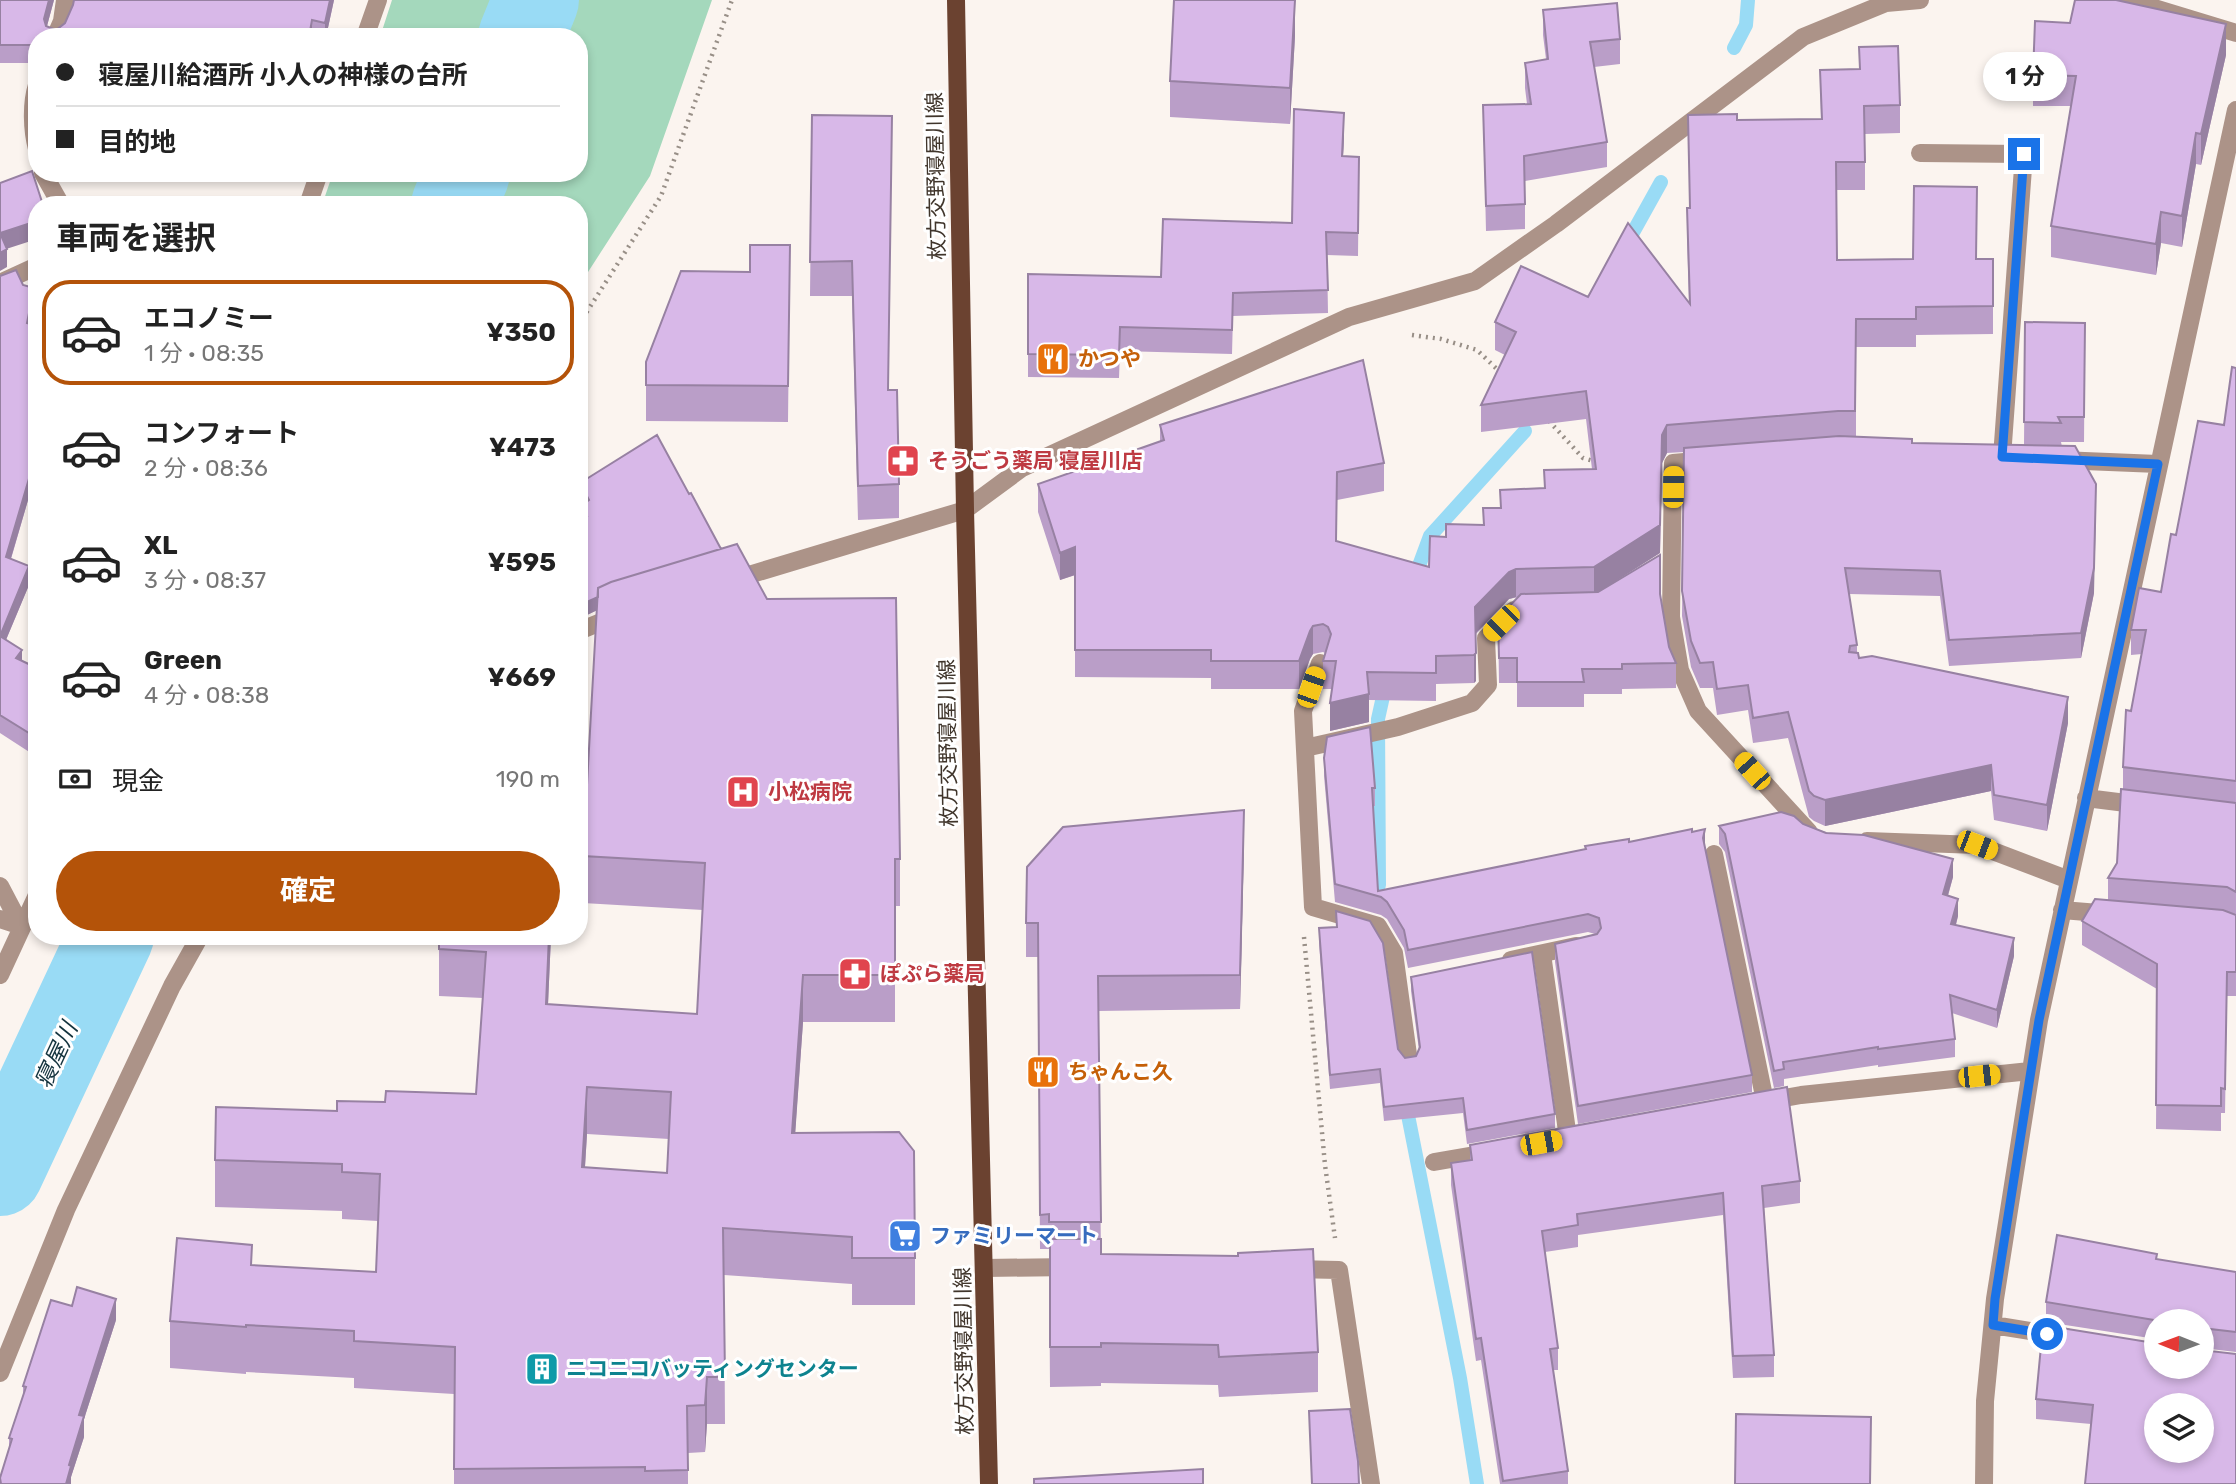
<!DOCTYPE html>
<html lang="ja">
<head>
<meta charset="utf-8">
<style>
  :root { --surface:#fff; --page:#f2f2f2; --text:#222; --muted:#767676; --line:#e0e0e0; --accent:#b45309 }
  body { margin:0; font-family:Rubik,"Noto Sans JP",sans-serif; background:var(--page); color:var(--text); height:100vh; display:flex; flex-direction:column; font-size:26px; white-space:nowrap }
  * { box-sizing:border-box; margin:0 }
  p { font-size:23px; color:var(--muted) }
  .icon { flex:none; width:38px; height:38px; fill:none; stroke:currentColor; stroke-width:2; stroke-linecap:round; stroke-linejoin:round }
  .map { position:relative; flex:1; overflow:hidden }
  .panel { position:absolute; left:28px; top:196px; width:560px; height:749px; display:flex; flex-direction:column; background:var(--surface); border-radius:28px; box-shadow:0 4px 10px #0003 }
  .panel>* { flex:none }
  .top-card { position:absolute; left:28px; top:28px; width:560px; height:154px; border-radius:28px; box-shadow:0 4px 10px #0003; display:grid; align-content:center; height:154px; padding:0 28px; background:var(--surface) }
  .needle { width:46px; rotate:271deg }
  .fabs { position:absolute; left:2144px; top:1309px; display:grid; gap:14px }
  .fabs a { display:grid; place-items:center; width:70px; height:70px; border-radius:50%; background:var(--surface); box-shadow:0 4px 10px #0003; font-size:35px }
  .end { position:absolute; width:32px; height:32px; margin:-16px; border:9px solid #1a73e8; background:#fff; box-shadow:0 0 0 4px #fff }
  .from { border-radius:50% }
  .bubble { position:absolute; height:49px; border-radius:24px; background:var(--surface); box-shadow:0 4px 10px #0003; font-size:23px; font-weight:700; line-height:49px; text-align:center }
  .car { position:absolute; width:21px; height:42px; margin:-21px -10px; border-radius:9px; box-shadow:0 0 5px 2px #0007; background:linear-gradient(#f5c518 24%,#345 0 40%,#f5c518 0 76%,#345 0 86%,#f5c518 0) }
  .top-card b { display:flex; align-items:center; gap:24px; height:66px; font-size:26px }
  .top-card b+b { border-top:2px solid var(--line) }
  .top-card i { width:18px; height:18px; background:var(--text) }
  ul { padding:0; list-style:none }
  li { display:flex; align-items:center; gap:21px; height:105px; margin:0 14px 10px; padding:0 14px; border:4px solid transparent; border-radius:28px }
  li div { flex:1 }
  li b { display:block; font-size:26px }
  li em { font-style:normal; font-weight:700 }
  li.current { border-color:var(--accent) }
  li>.icon { width:63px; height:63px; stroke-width:1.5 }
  h2 { padding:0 28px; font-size:32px; line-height:84px }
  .pay { display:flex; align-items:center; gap:18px; height:77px; padding:0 28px; font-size:26px }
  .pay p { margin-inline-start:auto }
  .action { display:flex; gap:14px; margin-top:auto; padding:14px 28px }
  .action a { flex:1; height:80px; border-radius:42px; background:var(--accent); color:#fff; font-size:28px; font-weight:700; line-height:80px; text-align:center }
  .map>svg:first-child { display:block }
  .park { fill:#a4d8bc }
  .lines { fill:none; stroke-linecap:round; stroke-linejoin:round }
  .stream { stroke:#99dbf5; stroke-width:14 }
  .river { stroke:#99dbf5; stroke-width:86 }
  .path { stroke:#988f87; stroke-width:4.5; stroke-dasharray:2 5; stroke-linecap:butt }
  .minor { stroke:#ac9388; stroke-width:18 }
  .major { stroke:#6b4230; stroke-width:18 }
  .wall { fill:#ba9ec8; fill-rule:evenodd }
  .shaded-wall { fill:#9781a2 }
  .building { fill:#d8b8e8; stroke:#9781a2; stroke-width:2; fill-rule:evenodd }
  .route { stroke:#1a73e8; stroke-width:9 }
  .labels { text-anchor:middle; stroke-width:6; stroke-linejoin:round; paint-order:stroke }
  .street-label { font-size:21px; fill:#40352b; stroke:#fff }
  .food-label { font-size:21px; font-weight:bold; fill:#c56008; stroke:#fff; text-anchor:start }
  .health-label { font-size:21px; font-weight:bold; fill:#be3a42; stroke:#fff; text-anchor:start }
  .shop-label { font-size:21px; font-weight:bold; fill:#366cbe; stroke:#fff; text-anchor:start }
  .culture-label { font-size:21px; font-weight:bold; fill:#0d838f; stroke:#fff; text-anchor:start }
  .water-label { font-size:23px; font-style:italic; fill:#13333e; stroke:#fff }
</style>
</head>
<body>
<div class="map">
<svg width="2236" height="1484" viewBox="0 0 2236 1484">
  <rect width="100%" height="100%" fill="#fbf4ef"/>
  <path class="park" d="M392,0h320l-62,176 -71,110v-81h-257l11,-32h246v-136h-199z"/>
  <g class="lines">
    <path class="stream" d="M1734,48l12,-23 2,-25
      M1626,245l35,-63
      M1413,582l17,-46 95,-105
      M1379,885l-1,-166 8,-36
      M1395,1021l5,45
      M1405,1100l55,278 17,106"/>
    <path class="river" d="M521,37l15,-37
      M454,205l13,-32
      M0,1173l111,-237"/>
    <path class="path" d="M579,324l82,-128 71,-196
      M1412,335l29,4 36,11 24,23
      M1549,421l34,37 14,4
      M1304,937l21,228 10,73"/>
    <path class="minor" d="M2128,0l108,33
      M55,37l7,-16 3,-21
      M365,37l13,-37
      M37,85c-6,19 -5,45 0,64
      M1920,153l104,1 -22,303
      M43,173l18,32
      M308,205l11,-32
      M0,283l37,-17
      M1707,460l-34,3 -2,154 9,53 18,41 111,121
      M2060,460l98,4
      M732,580l233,-70 57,-42 327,-151 126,-36 81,-57 247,-187 83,-34 34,-3
      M579,631l39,-16
      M1320,663l-17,48 10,196 65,19 16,27 15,109
      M1305,748l93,-21 74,-24 16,-18 -2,-47 28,-28
      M2086,798l56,7
      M1867,841l110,4 92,35
      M1714,854l51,247
      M0,886l21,40
      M2062,910l49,4
      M0,919l21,7
      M1542,954l26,184
      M1511,960l65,-14
      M0,975l37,-80
      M1767,1101l34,-6 229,-24
      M1434,1162l58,-10
      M985,1268l87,-1
      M1292,1269l47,1 32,214
      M1993,1325l73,12
      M0,1373l66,-163 106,-224 28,-50
      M1984,1484l1,-83 10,-102 44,-279 197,-910"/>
    <path class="major" d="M956,0l9,510 24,974"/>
  </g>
  <path class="wall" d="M0,0h54l-7,26 9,4 9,-7 8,-18 1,-5h260l-8,37h-289v26h-37z
    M1543,10l77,29v25l-26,3 13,75v25l-82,14v48l-39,2 -3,-126 44,-1 -2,-16v-25l21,-4 -3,-24z
    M1295,36l-5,88 -120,-7v-36z
    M2226,55l-25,110 -5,-1 -14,83 -21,-4 -5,32 -105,-18v-31l20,-120h-38v-31z
    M1820,70l80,35v28l-35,1v56h-29l1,70 156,-1v75l-77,1v12h-60v90l56,6 112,2 1,-123 60,1 -1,119h-23l33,151 -13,65 -132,8 -9,-70 -91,-2 8,51v8l2,5 209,65 -21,108 -53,-11 -3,-29 -166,35 -11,-5 -5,-4 -21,-79 -35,5 -5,-33 -31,5 -4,-27h-13l-9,-21 -9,-51 2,-164 -17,1 -5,10 -2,90 -63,39 63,3 9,52 7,16v25l-54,1v5h-38v13h-67v-24h-18l-1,-65 21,-21 -10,2 -33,35v47l-2,2 -38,1v17l-67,-1v22l-39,9 2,-42h-9v-28l2,-8 -2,-1 -10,2 -3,5 -11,30h-88v-11l-136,-1v-102l-15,5 -22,-68v-28l122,-42v-17l224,38v28l-47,9 -1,41 93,26 17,-30 37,-12v-17h17v-18l44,-2 48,-19 -6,-50 -105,13v-27l24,-50 -10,-5v-28l93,-25 101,6 -2,-68v-27h3l-2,-93 49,5 84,-1z
    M812,115l76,275 11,94v34l-41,2 -6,-224h-42z
    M1344,136l-1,20 16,1 -1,99 -31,-1 1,58 -95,3 -1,38 -112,-3 -1,27 -91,-1v-103l133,3 131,-54z
    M790,245l-2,177 -142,-1v-59l104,-90z
    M0,276l23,9 11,21 -4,18 7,2v158l-4,-1 -22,76 18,26 -23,55 16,21 15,7v89l-37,-24z
    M2236,368v628h-9l-2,117h-4v18l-65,-2 1,-140 -75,-44v-24l26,-21v-22l9,-15 6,-73v-23l19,-113 -11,1v-25l30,-38 15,-57 48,-110z
    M580,483l109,11 211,365v47h-5v116h-92l-8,111 120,125v47h-63v-21l-128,-9 1,149h-18l-2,28 -17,1v31h-234v-90l-100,-6v-10l-108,-6v2l-76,-6v-47l82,-56 124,7 2,-51 -36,-2v-8l-127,-4v-47l122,-49 48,-9 91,-8 7,-96 -44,-2v-60h112l-3,68 149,10 6,-104 -120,-7v-47l14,-246 -10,5 -8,-14v-81l2,-1v-13l3,-2 -4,-8zM587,1134l82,5 -2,34 -82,-6z
    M1324,758l51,30v18h-2l5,85 251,-49 63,-10 13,15 47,228v17l-174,32 -23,-162v-18l40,-10 -7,-2 -180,36 -4,-20 -17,-29 -6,-4 -46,-13 -11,-126z
    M1803,824l150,53 -5,19 10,20 -2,9 58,31 -17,72 -45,-15 3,26v18l-77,10v-2l-94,14v7l-10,2 -49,-236 -6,-8v-18z
    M1244,845l-4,164 -142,2 3,243 217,98v40l-99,5 -1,-12 -117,-2v3l-51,1 -1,-138h-9l-2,-292h-12v-34z
    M1336,911l62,138 7,9 11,-2 3,-6 -8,-59v-14l144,137v14l-88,16 -4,-31 -79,8 -4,-38 -50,6 -11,-146v-15l18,-1z
    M1470,1145l330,36v22l-36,5 10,147v22l-41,1 -10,-163 -145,20v12l-33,5 13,96v22h-5l15,101v13h-68l-19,-124 -5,1 -25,-176v-22l19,-2z
    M2157,1259l79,13v80l-34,-4v-27h-46v18l-110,-17v-20z
    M116,1320l-32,99v18l-13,40v7l-62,-35v-11l14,-42v-10z
    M2154,1343l-63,81 -55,-5v-20z"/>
  <path class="shaded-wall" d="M49,0h5l-10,37v-18z
    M330,0h4l-8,37h-1v-14z
    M1295,0v36l-5,88v-36z
    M312,20v17h-3z
    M2226,24v31l-25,110v-31z
    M1344,113v23l-2,43v-23z
    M2196,133v31l-14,83v-31z
    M2161,212v31l-5,32v-31z
    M37,213v26l-37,12v-18z
    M7,249v18l-7,4v-18z
    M34,288v18l-7,35v-18z
    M1667,425v28l-5,10 -2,90 -66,42v-28z
    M33,465v18l-27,92v-18z
    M2096,510l-2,83 -13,65v-25z
    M1075,547v28l-15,5v-27z
    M29,566v19l-29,69v-18z
    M1516,569v28l-7,2 -34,35v-27l34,-35z
    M604,594v13l-17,8v-13z
    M1313,626v28l-3,5 -11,30v-28l11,-30z
    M22,650v18l-6,-10z
    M1476,653v28l-2,2v-28z
    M1369,694v28l-39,9v-28z
    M2068,697v26l-21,108v-26z
    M1991,765v26l-166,35v-26z
    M1244,810v35l-4,164v-34z
    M1705,829v18l-2,9v-18z
    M1953,859v18l-10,35v-18z
    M1958,899v17l-7,26v-18z
    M549,936h2l-5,115v-47z
    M2014,938v18l-17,72v-18z
    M803,975v47l-11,158v-47z
    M587,1087v47l-5,80v-47z
    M116,1299v21l-32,99v18l-13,40v7h-5l3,-19 10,-50z
    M707,1377v47l-2,28v-47z"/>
  <path class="building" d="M0,0h49l-5,19 2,7 10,4 9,-7 8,-18 1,-5h256l-5,23 -13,-3 -3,17h-272v8h-37z
    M1174,0h121l-5,88 -120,-7z
    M2075,0h41l110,24 -25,110 -5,-1 -14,83 -21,-4 -5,32 -105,-18 25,-150 -43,-1 2,-54 35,2z
    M1617,3l3,36 -30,3 17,100 -83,14 1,48 -39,2 -3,-101 48,-1 -6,-41 23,-4 -5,-49z
    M1898,46l2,59 -36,1 1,56h-29l1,98 76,-1 1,-73 63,1 -1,72h17v47l-77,1v12h-60l-1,92h-17l-171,14 -5,10 -2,90 -66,42 -78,2 -7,3 -34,35 1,46 -2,2 -38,1v17l-69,-1 2,22 -39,9 6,-42h-13l8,-27 -3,-7 -5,-3 -10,2 -3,5 -11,30h-88v-11h-136v-103l-15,6 -22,-69 126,-44 -4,-15 203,-65 21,103 -47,9 -1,69 93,26 1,-31 16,1v-13l38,1 -1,-17h18l-1,-18 45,-2 -1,-18 52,-1 -10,-78 -105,14 35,-73 -21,-10 26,-56 67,31 40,-74 62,81 -3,-96h3l-2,-93 49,-1v6l85,-1 -2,-49 40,-1 -1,-22z
    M1294,109l50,4 -2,43 17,1 -1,76 -32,-1 2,58 -95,3 -1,37 -112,-3 -1,28 -91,-1v-80l133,3 2,-58 129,4z
    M812,115l80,1 -4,274h9l2,94 -41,2 -6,-225 -42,1z
    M32,171l11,34h-6v16l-37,12 7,16 -7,4v-70z
    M750,245h40l-2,141 -142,-1v-23l35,-91 69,1z
    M16,270l7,15 11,3 -7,35 10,3v140l-4,-1 -27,92 23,9 -29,70 22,14 -6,8 21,10v70l-37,-23v-439z
    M2025,322l60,1 -1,94h-26l3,6 -37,-1z
    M2232,367l4,1v413l-113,-14 3,-57 5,1 15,-81h-15l8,-42 22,4 10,-58 5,1 22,-114 26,4z
    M657,435l32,59 2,-1 30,56 -110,33 -13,6v9l-11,5 -8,-14v-68l8,-4 -6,-10 8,-6 -9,-17z
    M1839,436l73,3v4l163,3 21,38 -2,84 -13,65 -132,7 -9,-69 -95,-3 12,77 -7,1 -1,6 9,1 1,5 13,-2 196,41 -21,108 -53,-10 -3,-30 -166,35 -11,-4 -5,-5 -21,-79 -35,6 -5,-33 -31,4 -4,-27 -13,1 -9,-22 -9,-50 2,-143z
    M737,544l30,55 129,-1 4,261h-5v116h-92l-11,158 107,-1 15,19 1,107h-63v-21l-129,-9 2,149h-18l-2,28 -18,1 1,64 -43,1v-4l-191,2 1,-122 -101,-6v-10l-108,-6v2l-76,-6 7,-83 75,7 -1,20 125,7 4,-98 -38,-2v-8l-127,-4 1,-53 121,4v-10l48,1 1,-11 90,3 10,-142 -47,-3v-13h110l-3,68 151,10 8,-151 -122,-7 15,-268 13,-6zM587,1087l84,5 -4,81 -85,-6z
    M1660,555v39l9,53 7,16 -54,1v5h-40l2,13h-67v-24h-18l-1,-40 23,-24 77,-2z
    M1370,727l5,61h-3l6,103 208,-42 -1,-3 44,-7v3l63,-13v3l13,-3 -2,9 49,237 -174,31 -23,-162 42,-10 4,-6 -2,-10 -11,-4 -180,36 -4,-20 -17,-28 -6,-5 -46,-13 -11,-126 3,-21z
    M2121,789l115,14v89l-9,-5 -119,-9 9,-15z
    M1244,810l-4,165 -142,1 3,246h-52v-8l-9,1 -2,-292h-12l1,-56 36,-40z
    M1781,812l13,4 9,8 23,9 38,2 89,24 -10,35 15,5 -7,25 63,14 -17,72 -47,-15 5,44 -77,10v-2l-95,15 1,7 -10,2 -49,-237 -6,-8z
    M2095,899l128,11 13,5v57h-9l-2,117 -4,-1v18l-65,-1 1,-141 -75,-43z
    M1336,911l34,10 13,22 15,106 7,9 11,-2 4,-9 -9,-70 121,-25 23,162 -88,16 -4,-32 -79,9 -4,-38 -50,6 -11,-147 18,-1z
    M1787,1087l13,94 -38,5 12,169 -41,1 -10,-163 -146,21 1,11 -36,6 16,117 -8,1 18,122 -65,10 -22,-143 -5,1 -25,-176 21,-3 -2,-15z
    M2057,1235l100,19 -1,5 80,13v60l-34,-4v-7h-42l-114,-19z
    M1050,1239h51v15l137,2v-3l75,-4 5,103 -99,5 -1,-12 -117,-2v4h-51z
    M77,1287l39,12 -37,116 5,1 -15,49 2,1 -5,18h-65l-1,-6 12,-39 -3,-1 17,-51 -3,-1 28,-86 21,6z
    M2043,1325l111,18 2,-1v25h46v-17l34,4v130h-151l8,-79 -57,-6zM2156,1405h46v46h-46z
    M1350,1409l8,52 1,23h-47l-3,-73z
    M1736,1414l135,3 -1,67h-135z
    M1203,1469v15h-169v-5z"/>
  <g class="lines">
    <path class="route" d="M2024,154l-22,303 156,7 -119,556 -44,279 -2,26 54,9"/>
  </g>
  <defs>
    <symbol id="restaurant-square" viewBox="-11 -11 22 22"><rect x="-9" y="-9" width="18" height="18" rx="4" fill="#e8710a" stroke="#fff"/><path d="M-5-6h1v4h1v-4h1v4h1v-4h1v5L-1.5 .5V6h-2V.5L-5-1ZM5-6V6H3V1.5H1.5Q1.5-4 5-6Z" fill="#fff"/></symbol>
    <symbol id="pharmacy-square" viewBox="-11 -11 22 22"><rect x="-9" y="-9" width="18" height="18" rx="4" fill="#e0444e" stroke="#fff"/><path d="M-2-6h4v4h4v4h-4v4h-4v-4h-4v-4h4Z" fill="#fff"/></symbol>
    <symbol id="hospital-square" viewBox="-11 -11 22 22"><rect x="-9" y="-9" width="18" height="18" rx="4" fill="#e0444e" stroke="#fff"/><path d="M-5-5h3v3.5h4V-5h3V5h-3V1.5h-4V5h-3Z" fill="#fff"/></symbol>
    <symbol id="supermarket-square" viewBox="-11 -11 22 22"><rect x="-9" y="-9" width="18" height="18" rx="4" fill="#3f7fe0" stroke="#fff"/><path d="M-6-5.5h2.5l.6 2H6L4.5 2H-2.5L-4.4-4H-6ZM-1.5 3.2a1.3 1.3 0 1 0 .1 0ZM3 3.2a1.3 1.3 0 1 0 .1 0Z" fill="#fff"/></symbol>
    <symbol id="building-square" viewBox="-11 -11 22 22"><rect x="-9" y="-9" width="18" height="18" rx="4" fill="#0f9aa8" stroke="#fff"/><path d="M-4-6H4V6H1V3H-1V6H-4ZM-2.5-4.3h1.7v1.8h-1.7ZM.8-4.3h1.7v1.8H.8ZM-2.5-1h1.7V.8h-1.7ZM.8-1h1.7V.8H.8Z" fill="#fff"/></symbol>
  </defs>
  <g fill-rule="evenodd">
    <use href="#restaurant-square" x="1034" y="340" width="38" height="38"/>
    <use href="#pharmacy-square" x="884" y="442" width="38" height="38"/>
    <use href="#hospital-square" x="724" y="773" width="38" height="38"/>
    <use href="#pharmacy-square" x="836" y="955" width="38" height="38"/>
    <use href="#restaurant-square" x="1024" y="1053" width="38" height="38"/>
    <use href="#supermarket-square" x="886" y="1217" width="38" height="38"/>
    <use href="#building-square" x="523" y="1350" width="38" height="38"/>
  </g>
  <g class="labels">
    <g class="street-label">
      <text transform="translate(936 176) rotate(-91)" y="7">枚方交野寝屋川線</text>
      <text transform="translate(948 743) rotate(-91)" y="7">枚方交野寝屋川線</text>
      <text transform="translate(964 1351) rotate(-91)" y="7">枚方交野寝屋川線</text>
    </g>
    <g class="food-label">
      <text x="1078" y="366">かつや</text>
      <text x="1068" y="1079">ちゃんこ久</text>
    </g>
    <g class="health-label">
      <text x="928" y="468">そうごう薬局 寝屋川店</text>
      <text x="768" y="799">小松病院</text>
      <text x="880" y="981">ぽぷら薬局</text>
    </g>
    <g class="shop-label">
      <text x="930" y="1243">ファミリーマート</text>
    </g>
    <g class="culture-label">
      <text x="566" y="1376">ニコニコバッティングセンター</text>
    </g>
    <g class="water-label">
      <text transform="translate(56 1055) rotate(-65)" y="8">寝屋川</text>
    </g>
  </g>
</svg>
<div class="fabs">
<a><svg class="needle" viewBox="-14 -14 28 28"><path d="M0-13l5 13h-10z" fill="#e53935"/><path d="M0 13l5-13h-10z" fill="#767676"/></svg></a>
<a><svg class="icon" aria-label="layers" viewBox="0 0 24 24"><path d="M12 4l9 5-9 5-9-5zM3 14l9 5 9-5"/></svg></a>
</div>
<i class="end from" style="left:2047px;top:1334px"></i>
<i class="end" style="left:2024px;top:154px"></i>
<div class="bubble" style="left:1983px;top:52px;width:84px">1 分</div>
<i class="car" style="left:1673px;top:487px;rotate:1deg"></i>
<i class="car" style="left:1501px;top:623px;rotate:225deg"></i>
<i class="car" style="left:1311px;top:687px;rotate:19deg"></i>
<i class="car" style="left:1752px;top:771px;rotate:318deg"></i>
<i class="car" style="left:1977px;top:845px;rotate:111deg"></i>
<i class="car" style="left:1979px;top:1076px;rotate:84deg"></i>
<i class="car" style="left:1541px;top:1143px;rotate:80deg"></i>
<div class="top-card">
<b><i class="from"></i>寝屋川給酒所 小人の神様の台所</b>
<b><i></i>目的地</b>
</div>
<section class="panel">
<h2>車両を選択</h2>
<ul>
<li class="current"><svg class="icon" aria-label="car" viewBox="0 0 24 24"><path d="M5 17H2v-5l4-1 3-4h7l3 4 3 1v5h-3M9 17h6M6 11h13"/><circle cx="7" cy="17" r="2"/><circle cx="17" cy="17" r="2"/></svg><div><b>エコノミー</b><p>1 分 · 08:35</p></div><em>¥350</em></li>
<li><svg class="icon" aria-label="car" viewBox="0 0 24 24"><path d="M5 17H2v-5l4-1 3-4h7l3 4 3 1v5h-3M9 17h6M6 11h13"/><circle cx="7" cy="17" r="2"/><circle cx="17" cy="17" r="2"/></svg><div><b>コンフォート</b><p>2 分 · 08:36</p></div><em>¥473</em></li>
<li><svg class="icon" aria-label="car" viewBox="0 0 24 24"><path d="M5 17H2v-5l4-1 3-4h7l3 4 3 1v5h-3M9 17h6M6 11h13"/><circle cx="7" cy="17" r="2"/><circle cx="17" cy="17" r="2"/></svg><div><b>XL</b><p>3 分 · 08:37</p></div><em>¥595</em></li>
<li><svg class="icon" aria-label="car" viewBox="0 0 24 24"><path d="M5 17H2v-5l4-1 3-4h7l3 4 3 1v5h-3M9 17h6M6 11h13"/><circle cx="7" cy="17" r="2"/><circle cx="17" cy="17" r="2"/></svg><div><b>Green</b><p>4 分 · 08:38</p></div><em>¥669</em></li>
</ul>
<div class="pay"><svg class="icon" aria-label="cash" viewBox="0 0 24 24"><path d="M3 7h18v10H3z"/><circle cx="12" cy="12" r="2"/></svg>現金<p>190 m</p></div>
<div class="action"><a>確定</a></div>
</section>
</div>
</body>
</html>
